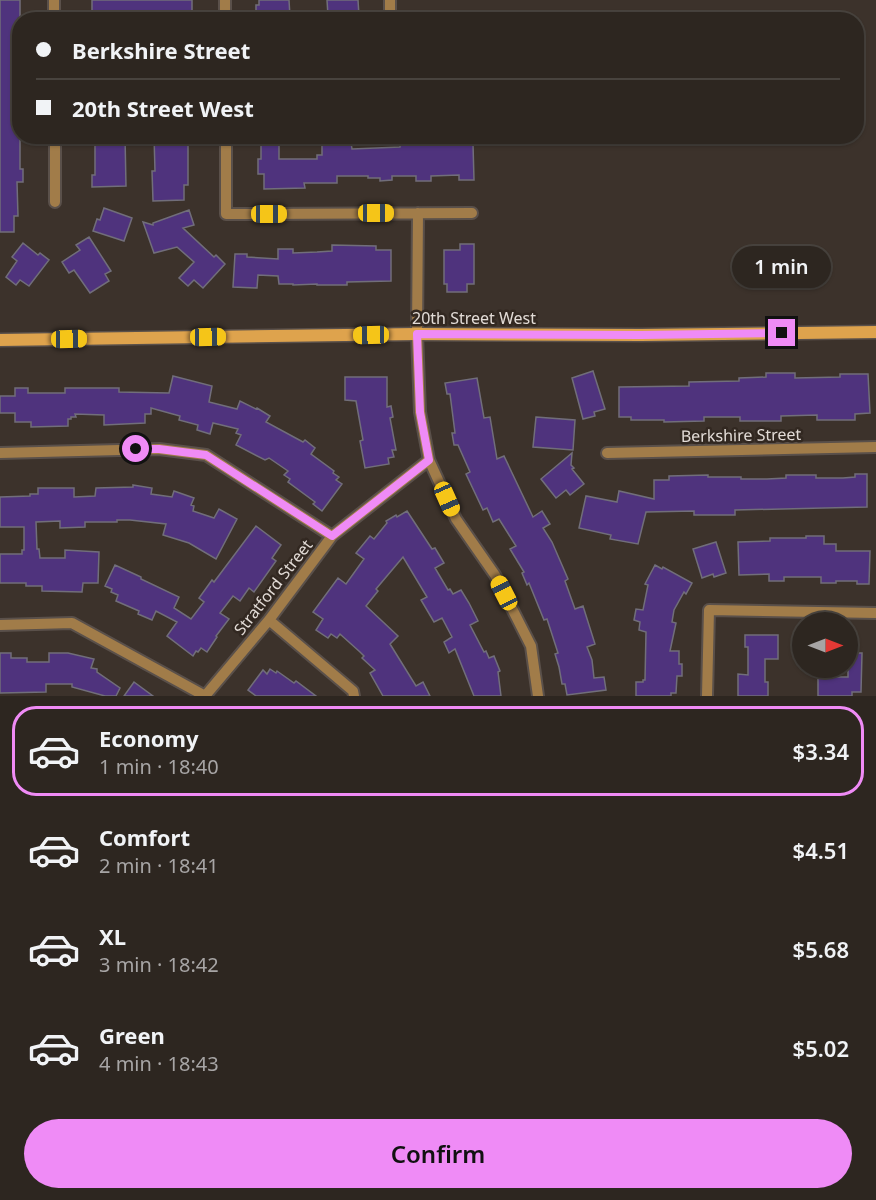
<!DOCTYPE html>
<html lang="en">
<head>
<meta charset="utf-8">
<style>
  :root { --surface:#2d2620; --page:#352e29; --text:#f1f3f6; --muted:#a7a5a5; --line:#48433e; --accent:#ef8bf6 }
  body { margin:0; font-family:"Noto Sans",sans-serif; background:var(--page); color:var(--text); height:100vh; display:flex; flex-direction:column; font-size:22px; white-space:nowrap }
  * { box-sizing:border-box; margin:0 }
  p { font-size:20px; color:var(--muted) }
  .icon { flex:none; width:33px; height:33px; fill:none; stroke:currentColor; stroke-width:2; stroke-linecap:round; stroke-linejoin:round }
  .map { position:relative; height:696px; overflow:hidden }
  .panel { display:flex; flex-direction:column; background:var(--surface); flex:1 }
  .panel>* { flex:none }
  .guide { position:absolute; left:12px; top:12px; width:852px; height:132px; border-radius:24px; box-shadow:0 2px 4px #0004,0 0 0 2px var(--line); display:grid; align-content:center; height:132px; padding:0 24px; background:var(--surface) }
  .needle { width:39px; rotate:90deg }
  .fabs { position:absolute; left:792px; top:612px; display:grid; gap:12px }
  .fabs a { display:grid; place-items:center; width:66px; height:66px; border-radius:50%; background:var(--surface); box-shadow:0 2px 4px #0004,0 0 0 2px var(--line); font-size:30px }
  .end { position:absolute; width:27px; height:27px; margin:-14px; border:8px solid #ef8bf6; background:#111; box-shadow:0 0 0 3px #111 }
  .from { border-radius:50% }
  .bubble { position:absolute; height:42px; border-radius:21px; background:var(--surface); box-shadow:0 2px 4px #0004,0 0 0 2px var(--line); font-size:20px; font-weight:600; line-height:42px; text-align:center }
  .car { position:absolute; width:18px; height:36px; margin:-18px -9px; border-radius:8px; box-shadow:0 0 4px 2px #0007; background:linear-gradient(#f5c518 24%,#345 0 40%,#f5c518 0 76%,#345 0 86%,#f5c518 0) }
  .guide b { display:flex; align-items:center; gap:21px; height:57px; font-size:22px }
  .guide b+b { border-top:2px solid var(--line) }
  .guide i { width:15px; height:15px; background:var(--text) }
  ul { padding:10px 0 0; list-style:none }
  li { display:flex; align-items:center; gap:18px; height:90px; margin:0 12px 9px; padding:0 12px; border:3px solid transparent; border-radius:24px }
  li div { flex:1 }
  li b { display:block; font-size:22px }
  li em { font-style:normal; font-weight:600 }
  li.selected { border-color:var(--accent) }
  li>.icon { width:54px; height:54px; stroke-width:1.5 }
  .button { display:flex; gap:12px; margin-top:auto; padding:12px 24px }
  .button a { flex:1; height:69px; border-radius:36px; background:var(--accent); color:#111; font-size:24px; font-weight:600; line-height:69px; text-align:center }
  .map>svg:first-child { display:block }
  .building { fill:#4f337d; stroke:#716e7a; stroke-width:1.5 }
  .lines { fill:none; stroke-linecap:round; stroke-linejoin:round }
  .minor-casing { stroke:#5a504a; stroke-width:14 }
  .secondary-casing { stroke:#5a504a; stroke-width:15 }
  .minor { stroke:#a17c49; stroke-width:10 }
  .secondary { stroke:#dea34d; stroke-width:12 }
  .route { stroke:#ef8bf6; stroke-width:8 }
  .labels { text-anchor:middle; stroke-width:5; stroke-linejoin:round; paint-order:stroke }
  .street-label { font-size:16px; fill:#e2dbd6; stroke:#322821 }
</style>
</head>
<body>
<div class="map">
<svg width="876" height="696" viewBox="0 0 876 696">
  <rect width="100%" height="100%" fill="#3c322b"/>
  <path class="building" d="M0,0h20v45h-2l2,95v29h3v13h-6l1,34h-4v16h-14z
    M92,0h100v11l-59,1v3l-8,1 -33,1z
    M259,0h30l1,17h-34v-12h3z
    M327,0h31l1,16h-31z
    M95,136h30l1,50 -34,1v-12h3z
    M154,136h34v49h-4v15l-31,1 -1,-30h3z
    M261,136h18v23h38v-4h5v-12h15v-7h13l2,13 48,-2 1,-11h28l1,9 43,-1 1,36h-15v-5l-28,1v5h-15v-5h-24v4l-12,1v-3h-12v-2h-31v7h-33l1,5 -41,1v-15h-6v-15h3z
    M104,208l28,10 -8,23 -31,-10 4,-12 3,1z
    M189,210l5,15 -11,3 31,29 2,-2 9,9 -22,24 -9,-8 -6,6 -9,-8 15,-16 -17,-15 -23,6 -11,-31 10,3v-2z
    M89,237l22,34 -6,3 4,7 -19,12 -16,-23 -5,3 -7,-11 18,-12 -4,-5z
    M23,243l15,12 2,-2 9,7 -20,26 -9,-6 -4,5 -10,-8 11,-16 -5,-4z
    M460,244h14v40h-7v8h-20v-8h-3v-34h16z
    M332,245l44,1v4h15v31l-44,1v3h-30v-1l-24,1v-1h-14l-1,-8 -20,-1 -1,13 -24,-1 2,-33h12v3l31,2v-10h15v4l24,-1 15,-1z
    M593,371l12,38 -11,3 1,4 -12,3 -11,-41z
    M766,373h29v5l45,-1v-3h28l2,39 -15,1v6h-38v-5l-36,1v5h-41v-4h-36v4l-40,1v-2h-33v-3h-12v-30l70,-1v-4l50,-1v-3l27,-1z
    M173,376l39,10 -3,16 28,7 3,-8 16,8 1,-1 13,8 -4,6 37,20 2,-2 10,8 -4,6 23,17 -1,2 6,4 -3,3 6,4 -20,27 -9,-7 2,-2 -27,-20 2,-3 -6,-4 4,-4 -19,-13 -4,2 -29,-15 5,-10 -5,-2 2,-4 -25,-6 -3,11 -13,-4 1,-5 -19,-5 1,-4 -29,-8v6h-6v9l-41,2v-10l-29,-1 1,3h-5v2h-3v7l-37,1v-5h-16v-9h-15v-17h15v-8h13v5h37v-5h54v4l50,1z
    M345,377h42v30l4,-1 2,11 -3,1 6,32h-4l2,7 -6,1 1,6 -24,4 -5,-27 3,-1 -7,-39 -11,-1z
    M477,378l7,40 6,-1 7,42 7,-3 29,61 9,-6 8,13 -7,4 9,14 16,37 -3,2 10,28 8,-3 12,38 -8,3 5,13 2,18 10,-1 2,13 -39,5 -2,-11h-3l-3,-17 -4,-13 3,-1 -11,-34 -3,1 -15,-37 -2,2 -5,-12 2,-1 -14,-23 6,-3 -17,-27 -6,3 -6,-14 -4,2 -17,-36 4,-2 -12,-27h-4l-2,-12h3l-5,-39h-3l-2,-11z
    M536,417l39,3 -2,30 -40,-3z
    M572,453l-1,12 3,3 -2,1 12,15 -14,11 -4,-5 -10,8 -15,-19z
    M855,474h12v33l-132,3v5h-41v-4l-48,1 -8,32 -28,-5 1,-4 -32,-7 7,-32 31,6 2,-11 35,8v-19h15v-4l39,-1v2h33v2h26l19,-1v-3h30v3h27l12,-1z
    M133,485l19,3 -1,6 21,3 2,-6 20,7 -3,7 3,1 -1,5 21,7 5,-9 18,10 -21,40 -27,-16 -26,-8 3,-11 -36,-4h-13v2h-32v5l-25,1v-7l-24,1 1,27h2l1,9h25v-8l34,2 -1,31h-15l-1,9 -40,-1v-5h-16v-3h-26v-29h22v-4h2v-23h-24v-30l30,-1v-2h8v-6h36v9l21,-1 1,-8 37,-1z
    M407,511l25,38 3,-1 9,15 -9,5 13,22 2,-1 3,5 8,-4 8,13 9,18 -8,4 14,27 2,-1 3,7 5,-2 6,15 -2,1 3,24h-27l-19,-47 -6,4 -5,-11 8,-5 -10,-19 -8,4 -13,-22 6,-3 -24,-40 -27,32 2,2 -12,15 32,30 -8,8 26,42 7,-4 7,14h-47l-13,-23 5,-3 -13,-12 2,-2 -4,-4 -20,-18 -3,4 -6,-4 -3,4 -12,-8 7,-11 -10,-7 25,-34 8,6 18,-25 -8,-6 14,-17 4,3 13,-16 -1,-2 10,-6 1,2z
    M256,526l25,19 -9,13 4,3 -22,31 -5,-4 -9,13 -7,-5 -13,17 9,6 -13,17 1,1 -10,15 -6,-4 -3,4 -2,-1 -3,5 -26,-20 10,-14 -21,-11 -4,9 -14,-6 1,-3 -23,-10 2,-6 -7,-3 1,-3 -7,-3 10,-21 26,12v2l38,18 -5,11 17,11 13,-17 -5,-4 13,-18 2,2z
    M806,536h18v8h12v7h34l-1,33h-12v-3h-21v2h-15v-6h-37v4h-15v-7l-30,1 -1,-33 32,-1v-3h36z
    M716,542l10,31 -12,4 -1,-3 -11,4 -9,-29z
    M655,565l7,4 1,-2 29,16 -6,11 -2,-2 -10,18 -2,12 4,1 -6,28h9v13h3v12h-5l-1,17h-5v3h-35v-14h7v-2h2l1,-48 -7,-2 1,-8 -6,-2 2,-11 7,1 5,-25 -3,-1z
    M745,635h33v24h-13v23h3v14h-30v-22l10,1v-28h-3z
    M0,653h11v5h16v4h22v-9h19l26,6 -3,9 6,1v3l23,16 -4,8h-11l-33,-9v-3h-26v8l-46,1z
    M848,653h14l-1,39h-9v4h-34v-19h30z
    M270,669l6,4 1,-2 17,12 2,-2 20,15h-60l-8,-6 15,-20 4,4z
    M134,682l19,14h-29z"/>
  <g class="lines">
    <defs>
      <path id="minor" d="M54,0v20
        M225,0v20
        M390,0v20
        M55,136v66
        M226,136v78l246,-1
        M418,213l-1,121 3,78 9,48 27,59 39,56 36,71 7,50
        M0,453l159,-4 47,6 126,81
        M607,453l269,-6
        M269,620l84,71 1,5
        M0,625l72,-2 133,73
        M205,696l64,-76 63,-84 97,-76
        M707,696l2,-86 167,3"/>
      <path id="secondary" d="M0,340l417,-6 224,1 235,-3"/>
    </defs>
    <use href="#minor" class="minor-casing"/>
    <use href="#secondary" class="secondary-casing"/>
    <use href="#minor" class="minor"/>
    <use href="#secondary" class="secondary"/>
  </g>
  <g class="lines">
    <path class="route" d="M136,449h23l47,6 126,81 97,-76 -9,-48 -3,-78 224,1 141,-2"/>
  </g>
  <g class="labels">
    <g class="street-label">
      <text x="474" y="324">20th Street West</text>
      <text transform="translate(741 435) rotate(-1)" y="6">Berkshire Street</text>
      <text transform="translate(273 587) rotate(-52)" y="6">Stratford Street</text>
    </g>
  </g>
</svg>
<div class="fabs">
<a><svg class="needle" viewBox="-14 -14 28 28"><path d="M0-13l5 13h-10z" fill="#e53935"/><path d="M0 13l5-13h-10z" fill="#a7a5a5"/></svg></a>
</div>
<i class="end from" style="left:136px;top:449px"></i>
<i class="end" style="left:782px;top:333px"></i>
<div class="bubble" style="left:732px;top:246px;width:99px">1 min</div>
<i class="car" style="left:376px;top:213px;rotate:90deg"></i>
<i class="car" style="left:269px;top:214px;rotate:90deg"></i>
<i class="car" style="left:371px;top:335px;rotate:269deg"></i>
<i class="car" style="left:208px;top:337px;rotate:89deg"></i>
<i class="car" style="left:69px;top:339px;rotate:89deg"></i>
<i class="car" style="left:447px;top:499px;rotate:156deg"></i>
<i class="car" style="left:504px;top:593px;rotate:333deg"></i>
<div class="guide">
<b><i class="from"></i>Berkshire Street</b>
<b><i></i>20th Street West</b>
</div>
</div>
<section class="panel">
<ul>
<li class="selected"><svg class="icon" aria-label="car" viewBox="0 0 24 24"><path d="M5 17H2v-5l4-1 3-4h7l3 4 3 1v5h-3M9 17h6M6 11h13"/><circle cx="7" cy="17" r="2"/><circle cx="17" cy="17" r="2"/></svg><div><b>Economy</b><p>1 min · 18:40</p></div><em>$3.34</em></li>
<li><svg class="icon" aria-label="car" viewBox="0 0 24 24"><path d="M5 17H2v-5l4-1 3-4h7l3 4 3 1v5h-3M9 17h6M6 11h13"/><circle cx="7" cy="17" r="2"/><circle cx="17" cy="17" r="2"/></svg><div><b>Comfort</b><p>2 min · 18:41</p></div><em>$4.51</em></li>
<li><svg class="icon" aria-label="car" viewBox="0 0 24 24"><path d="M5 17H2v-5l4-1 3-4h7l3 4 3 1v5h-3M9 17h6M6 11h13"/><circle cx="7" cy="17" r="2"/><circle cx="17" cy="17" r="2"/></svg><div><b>XL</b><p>3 min · 18:42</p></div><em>$5.68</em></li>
<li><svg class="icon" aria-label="car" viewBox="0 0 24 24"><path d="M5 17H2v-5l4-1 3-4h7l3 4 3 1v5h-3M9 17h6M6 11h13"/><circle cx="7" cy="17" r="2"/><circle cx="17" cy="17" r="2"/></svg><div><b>Green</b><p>4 min · 18:43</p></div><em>$5.02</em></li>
</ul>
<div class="button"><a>Confirm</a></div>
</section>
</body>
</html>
